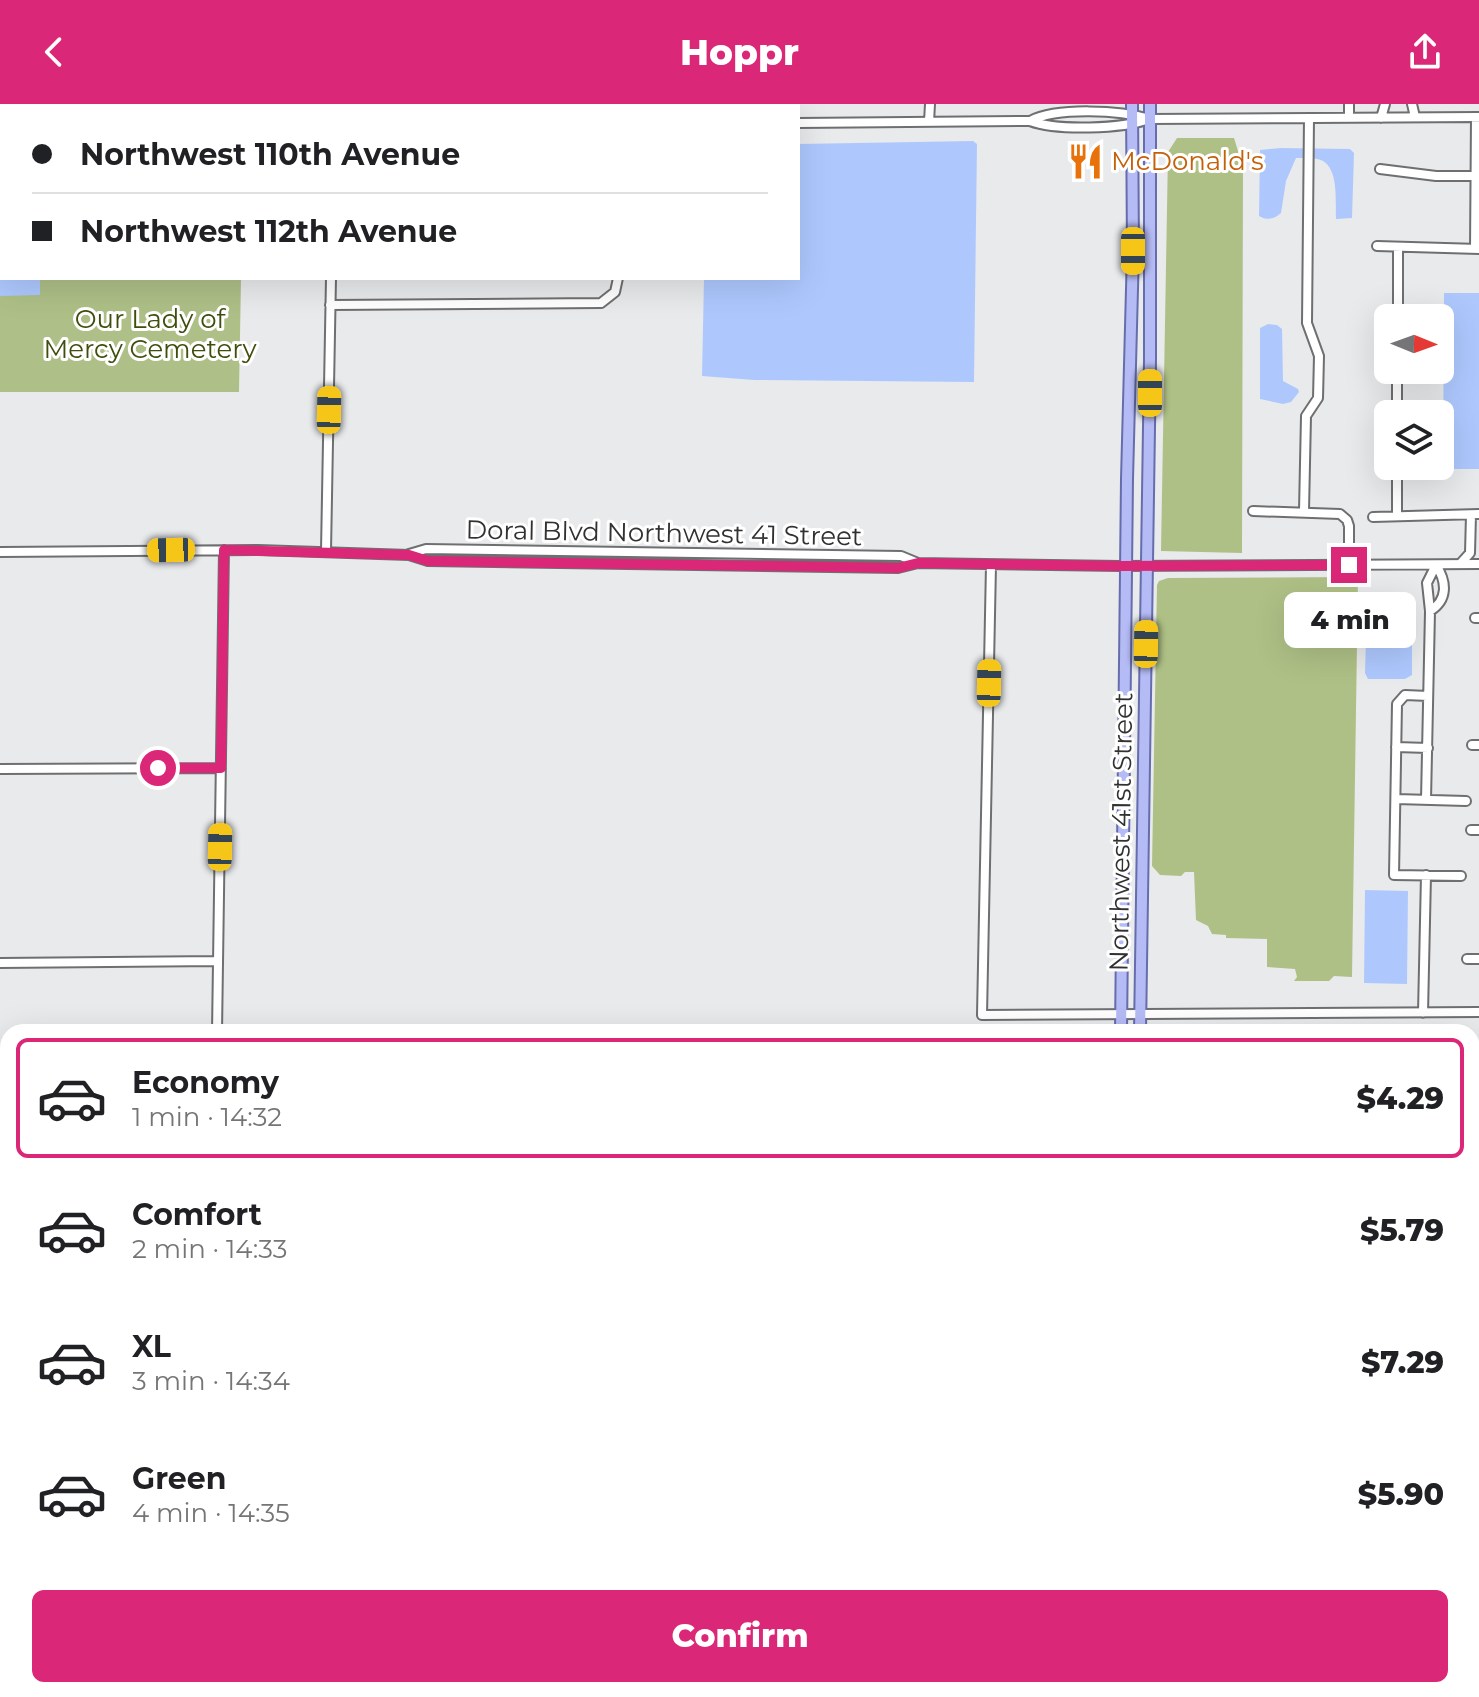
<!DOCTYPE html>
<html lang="en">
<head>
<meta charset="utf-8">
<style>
  :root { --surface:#fff; --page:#f2f2f2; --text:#202124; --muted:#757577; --line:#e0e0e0; --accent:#db2777 }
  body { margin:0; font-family:Montserrat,sans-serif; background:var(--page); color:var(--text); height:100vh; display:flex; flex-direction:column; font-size:30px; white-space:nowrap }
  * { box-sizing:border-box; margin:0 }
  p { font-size:26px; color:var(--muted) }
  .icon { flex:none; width:44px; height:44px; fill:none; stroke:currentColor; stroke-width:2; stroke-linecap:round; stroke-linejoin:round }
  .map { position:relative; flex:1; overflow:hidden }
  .sheet { position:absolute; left:0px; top:920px; width:1480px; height:674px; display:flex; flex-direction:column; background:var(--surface); border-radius:24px 24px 0 0; box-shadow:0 8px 32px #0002 }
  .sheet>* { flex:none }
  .banner { position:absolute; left:0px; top:0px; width:800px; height:176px; box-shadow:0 8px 32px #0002; display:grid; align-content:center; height:176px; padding:0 32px; background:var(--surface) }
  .needle { width:52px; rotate:91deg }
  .buttons { position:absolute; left:1374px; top:200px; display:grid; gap:16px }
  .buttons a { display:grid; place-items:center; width:80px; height:80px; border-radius:12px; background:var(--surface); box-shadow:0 8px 32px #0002; font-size:40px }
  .end { position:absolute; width:36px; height:36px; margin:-18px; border:10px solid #db2777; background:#fff; box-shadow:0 0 0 4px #fff }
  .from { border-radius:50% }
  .bubble { position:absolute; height:56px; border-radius:12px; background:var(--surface); box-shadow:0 8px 32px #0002; font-size:26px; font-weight:800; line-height:56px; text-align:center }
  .car { position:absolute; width:24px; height:48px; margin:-24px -12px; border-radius:10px; box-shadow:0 0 6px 2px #0007; background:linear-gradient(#f5c518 24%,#345 0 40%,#f5c518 0 76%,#345 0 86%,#f5c518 0) }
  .banner b { display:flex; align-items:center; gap:28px; height:76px; font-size:30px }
  .banner b+b { border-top:2px solid var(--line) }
  .banner i { width:20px; height:20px; background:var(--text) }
  ul { padding:14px 0 0; list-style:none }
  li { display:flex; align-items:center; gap:24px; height:120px; margin:0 16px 12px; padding:0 16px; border:4px solid transparent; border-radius:12px }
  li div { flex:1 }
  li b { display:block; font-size:30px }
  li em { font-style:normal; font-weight:800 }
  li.active { border-color:var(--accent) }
  li>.icon { width:72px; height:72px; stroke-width:1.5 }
  .button { display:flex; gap:16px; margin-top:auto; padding:16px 32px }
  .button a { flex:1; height:92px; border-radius:12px; background:var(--accent); color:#fff; font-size:32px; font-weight:800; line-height:92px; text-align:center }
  header { display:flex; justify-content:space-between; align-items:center; height:104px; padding:0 32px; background:var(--accent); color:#fff; font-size:36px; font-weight:800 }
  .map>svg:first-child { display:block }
  .green { fill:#aebf87 }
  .forest { fill:#afc086 }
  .water { fill:#aec8fe }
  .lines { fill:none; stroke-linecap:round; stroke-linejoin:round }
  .minor-casing { stroke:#6e6f71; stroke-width:12 }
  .major-casing { stroke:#666dac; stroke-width:14 }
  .minor { stroke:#fff; stroke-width:8 }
  .major { stroke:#b5bbf4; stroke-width:10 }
  .route { stroke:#db2777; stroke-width:10 }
  .labels { text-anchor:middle; stroke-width:6; stroke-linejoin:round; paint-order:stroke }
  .food-label { font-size:26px; fill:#c56008; stroke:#fff; text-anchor:start }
  .park-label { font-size:26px; fill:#3f4e0c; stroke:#fff }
  .street-label { font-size:26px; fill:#313132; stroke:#fff }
</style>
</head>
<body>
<header><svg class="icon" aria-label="back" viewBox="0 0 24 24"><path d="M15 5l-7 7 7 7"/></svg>Hoppr<svg class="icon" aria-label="share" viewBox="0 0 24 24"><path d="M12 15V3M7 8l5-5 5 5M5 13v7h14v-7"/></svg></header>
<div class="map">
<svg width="1479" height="1593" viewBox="0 0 1479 1593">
  <rect width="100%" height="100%" fill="#e9eaec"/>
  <path class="green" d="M0,0h244l-242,2v172h239l-2,114h-239z
    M1472,1376h7v131l-7,1z
    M1472,1537l7,21v25l-15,10h-92v-7h100z"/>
  <path class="forest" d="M1177,34h57l9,29 -1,386 -81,-2 7,-399z
    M1358,473l-6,400 -18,-1 -5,5h-35l3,-4 -2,-8 -28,-2v-28l-41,-1v-3l-14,-1 -4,-8 -12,-6 -2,-48h-9l-4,4 -21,-1 -8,-9 5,-281 2,-4 9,-3z"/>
  <path class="water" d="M0,0l34,2h-32v172h38v17l-40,1z
    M973,37l4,3 -3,238 -220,-2 -52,-4 2,-98h94v-134z
    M1281,44l69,1 4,4 -2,65 -16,1c-1,-18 4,-56 -19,-60 -7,-2 -15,-1 -21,-1l-10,23 -5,32c-7,6 -13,8 -22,3l1,-66z
    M1444,189h35v176h-36z
    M1268,220l9,1 5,4 1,52 15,8 1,3 -8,10 -8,2 -23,-5v-71z
    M1389,490l17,1 6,6v74l-7,4h-37l-3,-6 2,-69 5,-6z
    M1365,786l43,1 -1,93 -43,-1z
    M1472,987h7v88l-7,6z
    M1393,1586h67l-12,7h-54z"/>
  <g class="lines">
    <defs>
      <path id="minor" d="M1349,0v14
        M1412,0l3,13
        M333,2v-2
        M1381,14l4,-14
        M1030,17c27,-14 90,-11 120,-2l329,-2
        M929,18l1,-18
        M798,19l232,-2c27,10 92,8 119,-2
        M1380,65l56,7h43
        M1377,142l102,3
        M1475,145l1,-132
        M330,201l271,-2 14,-11 3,-14
        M1398,214v-71
        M1397,310v-44
        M1253,407l87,3 7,6 2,6v39
        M1304,407l2,-95 12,-18 1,-42 -12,-33 2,-205
        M1397,411v-49
        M1373,413l106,-3
        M326,447l5,-273
        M0,448l258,-2 151,5 19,6 470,7 20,-5 202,3 359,-2
        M409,450l17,-5 475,7 17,7
        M1460,460l10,-11 1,-38
        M991,461l-9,450 497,-3
        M1475,514h4
        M1428,592l-23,-1 -8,9 -3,171 67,1
        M1472,641h7
        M1396,643l32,1
        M0,665l221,-1
        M1396,695l70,2
        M1426,696l4,-189 -3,-28 9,-18c11,17 12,35 -6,46
        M1471,726h8
        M1467,855h12
        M0,859l218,-2
        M1423,909l3,-138
        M217,928l7,-482
        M0,1169h8
        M1472,1493l7,1
        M81,1586v5l146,1
        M556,1593v-7
        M725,1593v-7"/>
      <path id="major" d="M1121,928l6,-553 6,-228 -1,-147
        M1140,928l10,-672v-256
        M1472,1350h7
        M0,1361h8
        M1472,1364l7,-1
        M0,1375h8
        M1110,1593v-7
        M1131,1593v-7"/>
    </defs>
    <use href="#minor" class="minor-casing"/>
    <use href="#major" class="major-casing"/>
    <use href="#minor" class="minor"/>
    <use href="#major" class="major"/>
  </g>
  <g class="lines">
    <path class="route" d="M158,664h63l3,-218 185,5 19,6 413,6 57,1 20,-5 202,3 229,-1"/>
  </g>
  <defs>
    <symbol id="restaurant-bare" viewBox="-9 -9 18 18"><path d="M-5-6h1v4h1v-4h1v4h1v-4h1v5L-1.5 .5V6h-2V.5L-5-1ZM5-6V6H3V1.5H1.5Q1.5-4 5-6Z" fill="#e8710a" stroke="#fff" stroke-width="2.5" paint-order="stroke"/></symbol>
  </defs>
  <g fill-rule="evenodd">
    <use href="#restaurant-bare" x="1060" y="32" width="51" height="51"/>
  </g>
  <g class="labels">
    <g class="food-label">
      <text x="1111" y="66">McDonald's</text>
    </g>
    <g class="park-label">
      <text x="150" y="224">Our Lady of<tspan x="150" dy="30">Mercy Cemetery</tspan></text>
    </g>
    <g class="street-label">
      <text transform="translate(664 429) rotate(1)" y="9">Doral Blvd Northwest 41 Street</text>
      <text transform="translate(1121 728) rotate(-89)" y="9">Northwest 41st Street</text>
    </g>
  </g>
</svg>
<div class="buttons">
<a><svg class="needle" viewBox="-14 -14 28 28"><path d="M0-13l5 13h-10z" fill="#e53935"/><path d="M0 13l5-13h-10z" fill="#757577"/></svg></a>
<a><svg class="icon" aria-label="layers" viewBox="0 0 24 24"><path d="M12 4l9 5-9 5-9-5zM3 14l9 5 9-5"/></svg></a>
</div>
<i class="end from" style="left:158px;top:664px"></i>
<i class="end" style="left:1349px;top:461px"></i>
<div class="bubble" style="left:1284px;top:488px;width:132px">4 min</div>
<i class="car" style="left:1133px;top:147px;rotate:180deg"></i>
<i class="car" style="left:1150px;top:289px;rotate:0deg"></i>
<i class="car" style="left:329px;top:306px;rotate:1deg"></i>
<i class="car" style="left:171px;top:446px;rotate:269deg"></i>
<i class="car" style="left:1146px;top:540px;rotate:1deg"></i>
<i class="car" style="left:989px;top:579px;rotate:1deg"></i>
<i class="car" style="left:220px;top:743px;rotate:1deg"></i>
<div class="banner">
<b><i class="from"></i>Northwest 110th Avenue</b>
<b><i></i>Northwest 112th Avenue</b>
</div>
<section class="sheet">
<ul>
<li class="active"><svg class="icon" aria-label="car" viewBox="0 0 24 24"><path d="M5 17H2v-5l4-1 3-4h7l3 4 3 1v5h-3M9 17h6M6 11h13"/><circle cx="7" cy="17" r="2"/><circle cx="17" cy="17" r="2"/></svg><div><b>Economy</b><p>1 min · 14:32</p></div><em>$4.29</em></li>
<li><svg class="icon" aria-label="car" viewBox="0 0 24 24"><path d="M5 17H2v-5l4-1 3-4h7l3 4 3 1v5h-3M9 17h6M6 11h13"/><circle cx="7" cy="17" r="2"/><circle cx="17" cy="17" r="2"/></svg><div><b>Comfort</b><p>2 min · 14:33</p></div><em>$5.79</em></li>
<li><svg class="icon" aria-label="car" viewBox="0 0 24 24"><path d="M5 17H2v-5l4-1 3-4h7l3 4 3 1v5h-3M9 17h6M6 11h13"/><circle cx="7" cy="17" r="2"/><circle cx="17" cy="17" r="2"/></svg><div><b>XL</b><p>3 min · 14:34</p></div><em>$7.29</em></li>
<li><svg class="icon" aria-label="car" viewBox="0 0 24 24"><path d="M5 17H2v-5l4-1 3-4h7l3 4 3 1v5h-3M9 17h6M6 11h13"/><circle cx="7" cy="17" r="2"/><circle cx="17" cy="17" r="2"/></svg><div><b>Green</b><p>4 min · 14:35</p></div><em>$5.90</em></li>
</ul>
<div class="button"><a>Confirm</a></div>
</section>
</div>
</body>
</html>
